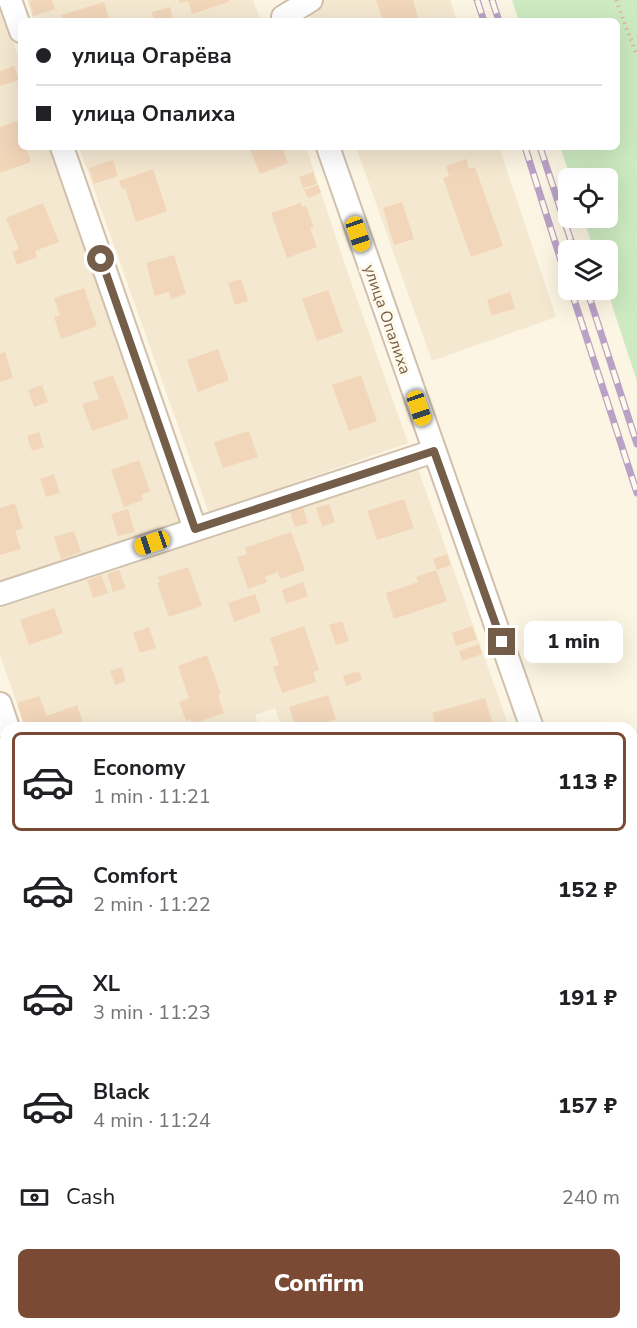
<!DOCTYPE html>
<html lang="en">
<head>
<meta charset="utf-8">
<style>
  :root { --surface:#fff; --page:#f2f2f2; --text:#202124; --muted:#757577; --line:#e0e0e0; --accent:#7a4a34 }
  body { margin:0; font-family:"Nunito Sans",sans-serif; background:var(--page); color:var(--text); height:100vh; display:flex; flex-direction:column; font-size:22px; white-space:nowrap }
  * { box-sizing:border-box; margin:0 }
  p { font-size:20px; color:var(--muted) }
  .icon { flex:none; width:33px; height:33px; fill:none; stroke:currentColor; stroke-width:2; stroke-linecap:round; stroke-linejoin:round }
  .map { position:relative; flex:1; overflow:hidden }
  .drawer { position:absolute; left:0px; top:722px; width:638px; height:608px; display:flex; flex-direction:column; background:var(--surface); border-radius:18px 18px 0 0; box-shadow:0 6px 24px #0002 }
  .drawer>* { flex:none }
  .guide { position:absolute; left:18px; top:18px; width:602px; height:132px; border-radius:9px; box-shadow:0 6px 24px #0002; display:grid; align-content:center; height:132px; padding:0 18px; background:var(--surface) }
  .fabs { position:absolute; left:558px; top:168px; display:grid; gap:12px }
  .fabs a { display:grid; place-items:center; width:60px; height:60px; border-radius:9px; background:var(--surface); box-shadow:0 6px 24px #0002; font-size:30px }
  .end { position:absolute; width:27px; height:27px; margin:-14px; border:8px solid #745d49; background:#fff; box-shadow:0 0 0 3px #fff }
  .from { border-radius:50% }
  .bubble { position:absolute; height:42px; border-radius:9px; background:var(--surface); box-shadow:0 6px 24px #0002; font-size:20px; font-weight:800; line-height:42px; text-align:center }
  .car { position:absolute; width:18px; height:36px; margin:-18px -9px; border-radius:8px; box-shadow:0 0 4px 2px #0007; background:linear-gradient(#f5c518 24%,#345 0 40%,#f5c518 0 76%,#345 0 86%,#f5c518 0) }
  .guide b { display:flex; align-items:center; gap:21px; height:57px; font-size:22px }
  .guide b+b { border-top:2px solid var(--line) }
  .guide i { width:15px; height:15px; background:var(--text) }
  ul { padding:10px 0 0; list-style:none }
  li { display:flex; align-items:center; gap:18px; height:99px; margin:0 12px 9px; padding:0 6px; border:3px solid transparent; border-radius:9px }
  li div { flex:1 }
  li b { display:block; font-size:22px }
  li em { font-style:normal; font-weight:800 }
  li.selected { border-color:var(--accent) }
  li>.icon { width:54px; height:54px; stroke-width:1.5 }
  .pay { display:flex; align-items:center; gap:15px; height:66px; padding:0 18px; font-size:22px }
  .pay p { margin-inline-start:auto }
  .button { display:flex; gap:12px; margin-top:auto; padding:12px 18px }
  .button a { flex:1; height:69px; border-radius:9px; background:var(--accent); color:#fff; font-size:24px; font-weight:800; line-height:69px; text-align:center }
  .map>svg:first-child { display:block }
  .residential { fill:#f4e8d1 }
  .green { fill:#cdeac1 }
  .building { fill:#f2d6ba }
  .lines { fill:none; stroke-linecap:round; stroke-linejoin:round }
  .minor-casing { stroke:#d0c0ac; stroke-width:26 }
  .path { stroke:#d7ba9e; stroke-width:4; stroke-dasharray:1.5 4.5; stroke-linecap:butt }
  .minor { stroke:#fff; stroke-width:22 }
  .rail-casing { stroke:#b9a2c6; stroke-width:7 }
  .rail { stroke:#fff9e9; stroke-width:4.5; stroke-dasharray:14; stroke-linecap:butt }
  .route { stroke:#745d49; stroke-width:8 }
  .labels { text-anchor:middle; stroke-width:6; stroke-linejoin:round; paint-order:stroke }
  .street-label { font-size:16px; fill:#745d49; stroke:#fff9e9 }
</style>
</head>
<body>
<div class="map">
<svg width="637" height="1328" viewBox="0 0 637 1328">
  <rect width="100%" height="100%" fill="#fcf5e3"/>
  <path class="residential" d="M27,0h226l8,21h-227z
    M304,0h146l7,21h-146z
    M0,4l21,60v83h29l131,375 -181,60z
    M79,147h227l40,121 62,175 -199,70z
    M356,147h143l57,170 -124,44z
    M418,469l91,258h-227l-7,-19 -20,7 4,12h-234l-25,-72v-47z
    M0,782l6,17v219l-6,2z
    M6,1057v266h184l2,5h-192v-269z
    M632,1062l5,15v251h-211l14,-5h192z
    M233,1323h135l-14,5h-120z"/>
  <path class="green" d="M512,0h125v381l-30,-91 1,-40h-14l-11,-32h25v-40h-37l-11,-31h56v-126h-97z"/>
  <path class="building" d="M33,0h19l3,9 -22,7 -4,-15z
    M179,0h50v2l-37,12 -4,-13 -8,2z
    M376,0h37l6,21h-36z
    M104,2l6,19h-47l-2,-6z
    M170,7l3,14h-19l-2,-9z
    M14,66l5,14 -19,6v-15z
    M17,121l4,13v13h5l5,15 -31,11v-46z
    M249,147h33l6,16 -28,11z
    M466,159l3,10 6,-2 28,79 -32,11 -28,-79 6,-2 -3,-10z
    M113,160l5,16 -24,8 -5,-16z
    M153,169l14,42 -31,11 -11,-34 -3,1 -3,-8z
    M313,172l4,12 -14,4 -4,-11z
    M318,185l3,8 -13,5 -4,-8z
    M402,202l12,37 -20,6 -11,-37z
    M43,203l16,39 -24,9 2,6 -20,8 -5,-13 7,-3 -13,-31z
    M301,203l1,4 4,-1 8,21 -4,1 7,19 -30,11 -16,-45z
    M174,255l12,39 -15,5 -2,-7 -14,4 -9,-33z
    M241,279l7,22 -13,4 -7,-22z
    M84,288l13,38 -36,13 -7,-22 6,-2 -6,-17z
    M328,290l15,42 -26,9 -15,-42z
    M510,292l5,16 -23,8 -5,-16z
    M218,349l11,31 -31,12 -11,-32z
    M5,352l8,26 -13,4v-28z
    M113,375l16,43 -37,13 -10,-27 17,-5 -6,-17z
    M361,375l16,46 -28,10 -17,-46z
    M42,385l6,17 -14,5 -6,-17z
    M249,431l9,26 -35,11 -9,-26z
    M39,432l5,15 -12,4 -5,-15z
    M139,460l11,31 -9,4 2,5 -19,7 -13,-37z
    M54,474l6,19 -14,4 -6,-18z
    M404,499l10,29 -37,12 -10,-29z
    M15,503l8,25 -8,3 6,18 -21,6v-47z
    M329,504l6,18 -13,5 -6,-19z
    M303,508l5,15 -13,4 -5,-15z
    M128,509l7,23 -17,4 -7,-22z
    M74,531l7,21 -20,7 -7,-22z
    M291,532l14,38 -25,9 -2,-7 -13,5 2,5 -19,7 -11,-32 10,-3 -2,-6z
    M447,554l4,11 -14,5 -4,-11z
    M188,567l14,39 -33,11 -12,-34 3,-1 -2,-5z
    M119,570l7,18 -13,4 -6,-18z
    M436,570l11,31 -53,18 -8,-26 32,-11 -2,-5z
    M101,575l7,18 -15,5 -6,-18z
    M303,582l5,14 -22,8 -4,-14z
    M255,594l6,18 -27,10 -6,-19z
    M54,608l9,25 -34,12 -9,-25z
    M342,621l7,20 -13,4 -7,-20z
    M304,626l15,44 -6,2 3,10 -34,11 -9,-26 6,-2 -9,-27z
    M472,626l5,13 -21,7 -4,-13z
    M149,627l7,21 -16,5 -7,-20z
    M479,644l3,10 -20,7 -3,-10z
    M207,655l14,39 -3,1 6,18 -32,11 -2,-5 -4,2 -7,-19 10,-4 -11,-32z
    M122,667l4,14 -11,4 -5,-14z
    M359,671l3,9 -16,6 -3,-10z
    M328,695l8,24 -26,9h-14l-7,-21z
    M39,696l8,20 30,-11 8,23h-34l-2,-6 -14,6h-10l-8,-25z
    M485,698l9,30h-44l-2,-5 -12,3 -4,-13z
    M6,888v30l-6,2v-30z
    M6,961v29l-6,2v-29z
    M637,1125v50l-5,2v-50z
    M140,1323h25l1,5h-36l11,-3z
    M296,1323l1,5h-35l-11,-4z
    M470,1323h21l2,5h-36z
    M540,1323h28v2l-8,3h-18z"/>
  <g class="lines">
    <defs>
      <path id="minor" d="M10,0l11,31
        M283,17l28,-17
        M62,147l133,382
        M328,147l204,581
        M0,594l434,-143
        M0,704l8,24
        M632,992l5,14
        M0,1037l6,-2
        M214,1323l2,5
        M387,1328l14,-5"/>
    </defs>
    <use href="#minor" class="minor-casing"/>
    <path class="path" d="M616,0l21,56"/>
    <use href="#minor" class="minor"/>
    <defs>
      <path id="rail" d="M477,0l7,21
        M492,0l7,21
        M525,147l43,136
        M540,147l34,103
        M571,290l66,203
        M587,290l50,154"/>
    </defs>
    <use href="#rail" class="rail-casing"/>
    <use href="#rail" class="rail"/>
  </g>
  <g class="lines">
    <path class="route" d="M101,259l94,270 239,-78 68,191"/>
  </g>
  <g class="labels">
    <g class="street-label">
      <text transform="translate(388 319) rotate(71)" y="6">улица Опалиха</text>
    </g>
  </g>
</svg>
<div class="fabs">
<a><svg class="icon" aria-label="locate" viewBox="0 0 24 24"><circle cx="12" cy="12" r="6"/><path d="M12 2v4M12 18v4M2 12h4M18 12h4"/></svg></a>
<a><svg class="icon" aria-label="layers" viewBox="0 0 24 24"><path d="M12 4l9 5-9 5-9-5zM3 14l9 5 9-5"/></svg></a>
</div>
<i class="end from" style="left:101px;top:259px"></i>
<i class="end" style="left:502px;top:642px"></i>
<div class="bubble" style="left:524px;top:621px;width:99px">1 min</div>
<i class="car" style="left:358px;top:234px;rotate:161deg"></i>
<i class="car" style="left:419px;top:408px;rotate:161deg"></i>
<i class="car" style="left:152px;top:543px;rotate:251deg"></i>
<div class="guide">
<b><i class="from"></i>улица Огарёва</b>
<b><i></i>улица Опалиха</b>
</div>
<section class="drawer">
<ul>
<li class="selected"><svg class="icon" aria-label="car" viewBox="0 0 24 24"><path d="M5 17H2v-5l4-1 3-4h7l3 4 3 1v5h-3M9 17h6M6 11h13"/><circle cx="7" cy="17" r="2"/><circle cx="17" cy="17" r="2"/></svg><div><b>Economy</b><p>1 min · 11:21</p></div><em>113 ₽</em></li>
<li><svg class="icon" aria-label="car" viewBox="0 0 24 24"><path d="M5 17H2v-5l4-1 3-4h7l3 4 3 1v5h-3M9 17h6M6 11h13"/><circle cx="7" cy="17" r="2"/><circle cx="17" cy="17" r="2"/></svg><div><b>Comfort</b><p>2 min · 11:22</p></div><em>152 ₽</em></li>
<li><svg class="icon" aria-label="car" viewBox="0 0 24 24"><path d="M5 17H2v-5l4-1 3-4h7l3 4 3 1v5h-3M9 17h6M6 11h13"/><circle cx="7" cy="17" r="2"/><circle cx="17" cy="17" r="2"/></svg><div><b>XL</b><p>3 min · 11:23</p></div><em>191 ₽</em></li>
<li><svg class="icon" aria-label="car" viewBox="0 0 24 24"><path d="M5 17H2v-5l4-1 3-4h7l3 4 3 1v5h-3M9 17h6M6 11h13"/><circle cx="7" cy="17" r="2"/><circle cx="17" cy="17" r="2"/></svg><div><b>Black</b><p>4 min · 11:24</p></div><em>157 ₽</em></li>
</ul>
<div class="pay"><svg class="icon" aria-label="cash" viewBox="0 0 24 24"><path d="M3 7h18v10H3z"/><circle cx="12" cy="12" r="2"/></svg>Cash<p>240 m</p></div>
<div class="button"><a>Confirm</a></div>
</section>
</div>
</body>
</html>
